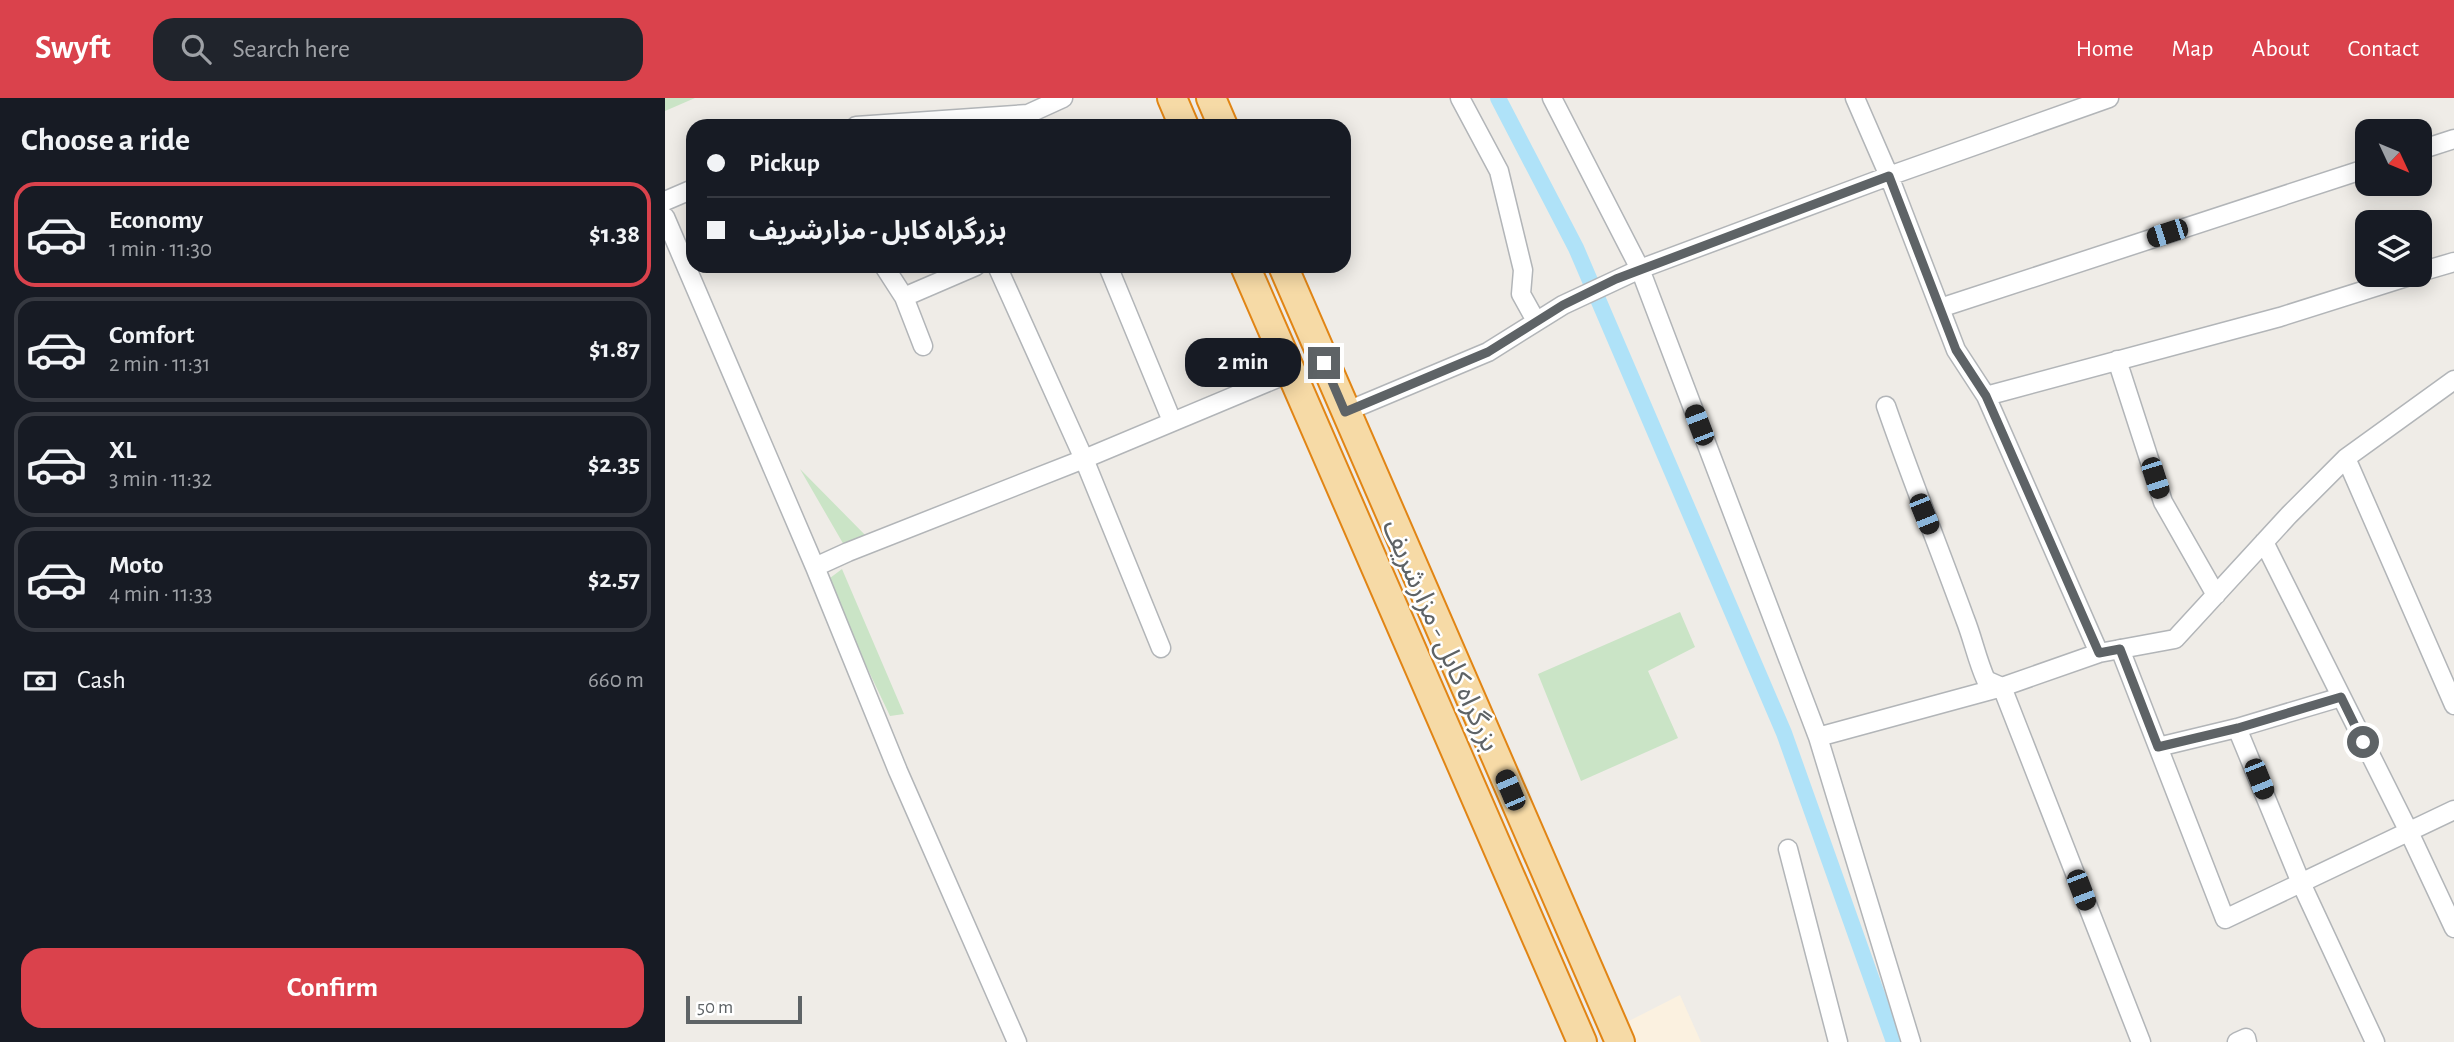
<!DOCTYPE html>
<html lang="en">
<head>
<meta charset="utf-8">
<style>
  :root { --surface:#171b24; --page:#20242c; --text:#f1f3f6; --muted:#9ea1a6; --line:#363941; --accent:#da424c }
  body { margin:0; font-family:"Alegreya Sans","Noto Sans Arabic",sans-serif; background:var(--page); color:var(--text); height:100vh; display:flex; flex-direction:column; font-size:26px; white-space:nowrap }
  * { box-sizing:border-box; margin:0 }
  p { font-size:23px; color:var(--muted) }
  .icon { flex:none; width:38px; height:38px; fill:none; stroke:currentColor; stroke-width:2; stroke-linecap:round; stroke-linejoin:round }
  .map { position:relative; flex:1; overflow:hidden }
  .panel { display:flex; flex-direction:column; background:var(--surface); width:665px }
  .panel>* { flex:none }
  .hud { position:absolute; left:21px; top:21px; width:665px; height:154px; border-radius:21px; box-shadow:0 4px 18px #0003; display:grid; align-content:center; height:154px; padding:0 21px; background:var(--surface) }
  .needle { width:46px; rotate:134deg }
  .fabs { position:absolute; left:1690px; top:21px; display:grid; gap:14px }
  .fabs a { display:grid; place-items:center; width:77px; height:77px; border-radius:14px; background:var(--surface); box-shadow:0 4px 18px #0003; font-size:35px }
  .scale { position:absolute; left:21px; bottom:18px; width:116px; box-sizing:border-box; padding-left:7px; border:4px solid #5e6366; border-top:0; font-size:19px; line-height:24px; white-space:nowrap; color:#5e6366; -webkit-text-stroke:5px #fff; paint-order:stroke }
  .end { position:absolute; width:32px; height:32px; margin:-16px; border:9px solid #5e6366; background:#fff; box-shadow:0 0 0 4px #fff }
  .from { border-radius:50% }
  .bubble { position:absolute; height:49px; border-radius:21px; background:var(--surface); box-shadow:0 4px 18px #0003; font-size:23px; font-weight:700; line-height:49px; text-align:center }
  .car { position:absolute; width:21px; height:42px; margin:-21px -10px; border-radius:9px; box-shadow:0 0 5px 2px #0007; background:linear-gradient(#222 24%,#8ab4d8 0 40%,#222 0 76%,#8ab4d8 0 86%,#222 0) }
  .hud b { display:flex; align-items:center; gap:24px; height:66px; font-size:26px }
  .hud b+b { border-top:2px solid var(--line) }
  .hud i { width:18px; height:18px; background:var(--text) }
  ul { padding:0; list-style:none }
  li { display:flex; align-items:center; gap:21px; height:105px; margin:0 14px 10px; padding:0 7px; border:4px solid var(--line); border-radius:21px }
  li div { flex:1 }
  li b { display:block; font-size:26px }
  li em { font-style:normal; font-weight:700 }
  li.selected { border-color:var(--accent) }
  li>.icon { width:63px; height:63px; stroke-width:1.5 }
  h2 { padding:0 21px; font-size:32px; line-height:84px }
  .pay { display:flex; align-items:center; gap:18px; height:77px; padding:0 21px; font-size:26px }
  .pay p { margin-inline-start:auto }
  .button { display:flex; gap:14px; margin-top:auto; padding:14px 21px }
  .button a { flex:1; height:80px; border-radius:21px; background:var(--accent); color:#fff; font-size:28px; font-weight:700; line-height:80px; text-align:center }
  header { display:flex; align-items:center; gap:42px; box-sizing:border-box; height:98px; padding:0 35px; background:var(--accent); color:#fff }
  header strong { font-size:33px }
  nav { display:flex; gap:38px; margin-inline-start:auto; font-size:24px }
  .search { width:490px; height:63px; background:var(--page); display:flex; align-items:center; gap:18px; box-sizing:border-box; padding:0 24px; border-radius:21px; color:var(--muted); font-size:26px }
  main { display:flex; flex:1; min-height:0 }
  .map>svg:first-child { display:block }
  .commercial { fill:#fbf1e0 }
  .green { fill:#cae4c6 }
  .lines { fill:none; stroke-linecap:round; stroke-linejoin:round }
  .canal { stroke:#afe2f8; stroke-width:16 }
  .minor-casing { stroke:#b2b5b8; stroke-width:21 }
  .trunk-casing { stroke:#e18515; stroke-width:32 }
  .minor { stroke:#fff; stroke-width:18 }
  .trunk { stroke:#f6daa6; stroke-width:28 }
  .route { stroke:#5e6366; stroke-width:9 }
  .labels { text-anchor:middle; stroke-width:5; stroke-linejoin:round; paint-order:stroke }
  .street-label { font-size:28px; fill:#5e6366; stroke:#fff }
</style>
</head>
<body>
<header>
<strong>Swyft</strong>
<div class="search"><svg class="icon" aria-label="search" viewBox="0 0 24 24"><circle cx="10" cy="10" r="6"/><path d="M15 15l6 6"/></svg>Search here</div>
<nav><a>Home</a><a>Map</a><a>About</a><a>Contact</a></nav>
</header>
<main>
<section class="panel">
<h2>Choose a ride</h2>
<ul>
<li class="selected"><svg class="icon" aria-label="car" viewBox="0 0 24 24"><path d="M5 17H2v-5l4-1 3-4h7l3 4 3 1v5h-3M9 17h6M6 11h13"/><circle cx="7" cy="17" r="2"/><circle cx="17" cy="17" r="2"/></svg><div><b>Economy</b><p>1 min · 11:30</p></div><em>$1.38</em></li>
<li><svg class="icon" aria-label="car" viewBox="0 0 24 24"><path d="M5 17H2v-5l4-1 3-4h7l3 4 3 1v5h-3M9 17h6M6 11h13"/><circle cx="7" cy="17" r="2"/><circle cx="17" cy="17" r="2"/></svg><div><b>Comfort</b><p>2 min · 11:31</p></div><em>$1.87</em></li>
<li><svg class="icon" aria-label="car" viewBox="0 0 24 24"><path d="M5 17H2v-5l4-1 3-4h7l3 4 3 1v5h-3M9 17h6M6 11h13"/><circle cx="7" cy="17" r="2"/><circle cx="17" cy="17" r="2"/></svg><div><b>XL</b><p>3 min · 11:32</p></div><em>$2.35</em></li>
<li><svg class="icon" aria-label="car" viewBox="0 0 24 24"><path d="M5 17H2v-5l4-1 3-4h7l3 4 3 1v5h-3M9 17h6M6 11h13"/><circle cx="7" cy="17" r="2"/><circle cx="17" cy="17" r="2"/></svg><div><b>Moto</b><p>4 min · 11:33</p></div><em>$2.57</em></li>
</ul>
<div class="pay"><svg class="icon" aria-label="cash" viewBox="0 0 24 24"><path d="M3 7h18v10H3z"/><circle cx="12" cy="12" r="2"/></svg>Cash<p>660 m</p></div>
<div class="button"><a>Confirm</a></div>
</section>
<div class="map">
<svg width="1789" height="944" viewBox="0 0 1789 944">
  <rect width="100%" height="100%" fill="#efece7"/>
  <path class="commercial" d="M1015,897l21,47h-65l-9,-20z"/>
  <path class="green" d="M0,0h30l-30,13z
    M135,371l72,73 -24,10z
    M177,471l62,145 -14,2 -64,-135z
    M1015,514l15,35 -47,24 30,67 -97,43 -43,-107z"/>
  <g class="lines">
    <path class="canal" d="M833,0l78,150 208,485 110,309"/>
    <defs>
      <path id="minor" d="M795,0l39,73 24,99 -2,24 15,27
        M887,0l88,171 178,468 93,305
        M1190,0l34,78 67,174 30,46 113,257
        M191,28l172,-12 35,-16
        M1755,52l34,-11
        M0,103l28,-12
        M0,119l150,350 83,204 119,271
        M219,168l20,31 19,49
        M332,168l87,193 77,189
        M443,168l64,155
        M1755,174l34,-10
        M239,199l72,-31
        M1275,210l428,-140
        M1452,262l46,142 53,93
        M1321,298l294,-79 133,-42
        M1221,308c25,72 53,142 79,213 8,20 12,41 21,61l16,7 139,355
        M680,314l143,-60 75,-47 77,-36 249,-93 220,-78
        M1681,360l108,247
        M1599,444l145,290 45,96
        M150,469l33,-15 236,-93 208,-87
        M1455,551l105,270 229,-109
        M1572,630l64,155 74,159
        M1153,639l184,-50 97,-34 76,-14 114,-124 57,-57 108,-78
        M1493,649l79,-19 104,-31
        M1123,751l50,193
        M1572,944l9,-4 1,4"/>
      <path id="trunk" d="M507,0l12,28
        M546,0l12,28
        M580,168l337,776
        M618,168l337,776"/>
    </defs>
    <use href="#minor" class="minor-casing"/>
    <use href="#trunk" class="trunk-casing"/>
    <use href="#minor" class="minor"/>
    <use href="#trunk" class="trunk"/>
  </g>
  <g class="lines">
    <path class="route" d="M659,265l21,49 143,-60 75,-47 53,-26 273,-103 67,174 30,46 113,257 21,-4 38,98 80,-19 103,-31 22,45"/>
  </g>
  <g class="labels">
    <g class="street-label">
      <text transform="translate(777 537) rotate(66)" y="10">بزرگراه کابل - مزارشریف</text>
    </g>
  </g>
</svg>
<div class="fabs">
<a><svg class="needle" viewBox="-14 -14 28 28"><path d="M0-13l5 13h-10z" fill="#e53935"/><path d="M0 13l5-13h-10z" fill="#9ea1a6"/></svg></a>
<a><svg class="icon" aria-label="layers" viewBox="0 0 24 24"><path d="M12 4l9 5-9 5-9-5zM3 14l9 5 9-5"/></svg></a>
</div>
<div class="scale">50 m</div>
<i class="end from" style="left:1698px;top:644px"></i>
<i class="end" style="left:659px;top:265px"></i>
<div class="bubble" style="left:520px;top:240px;width:116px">2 min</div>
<i class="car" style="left:1502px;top:135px;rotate:252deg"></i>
<i class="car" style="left:1034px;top:327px;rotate:339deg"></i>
<i class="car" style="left:1490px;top:380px;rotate:162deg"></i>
<i class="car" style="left:1259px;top:416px;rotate:158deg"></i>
<i class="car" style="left:1594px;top:681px;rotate:158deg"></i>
<i class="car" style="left:845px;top:692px;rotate:337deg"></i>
<i class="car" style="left:1416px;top:792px;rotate:159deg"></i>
<div class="hud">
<b><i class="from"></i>Pickup</b>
<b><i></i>بزرگراه کابل - مزارشریف</b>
</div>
</div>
</main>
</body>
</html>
